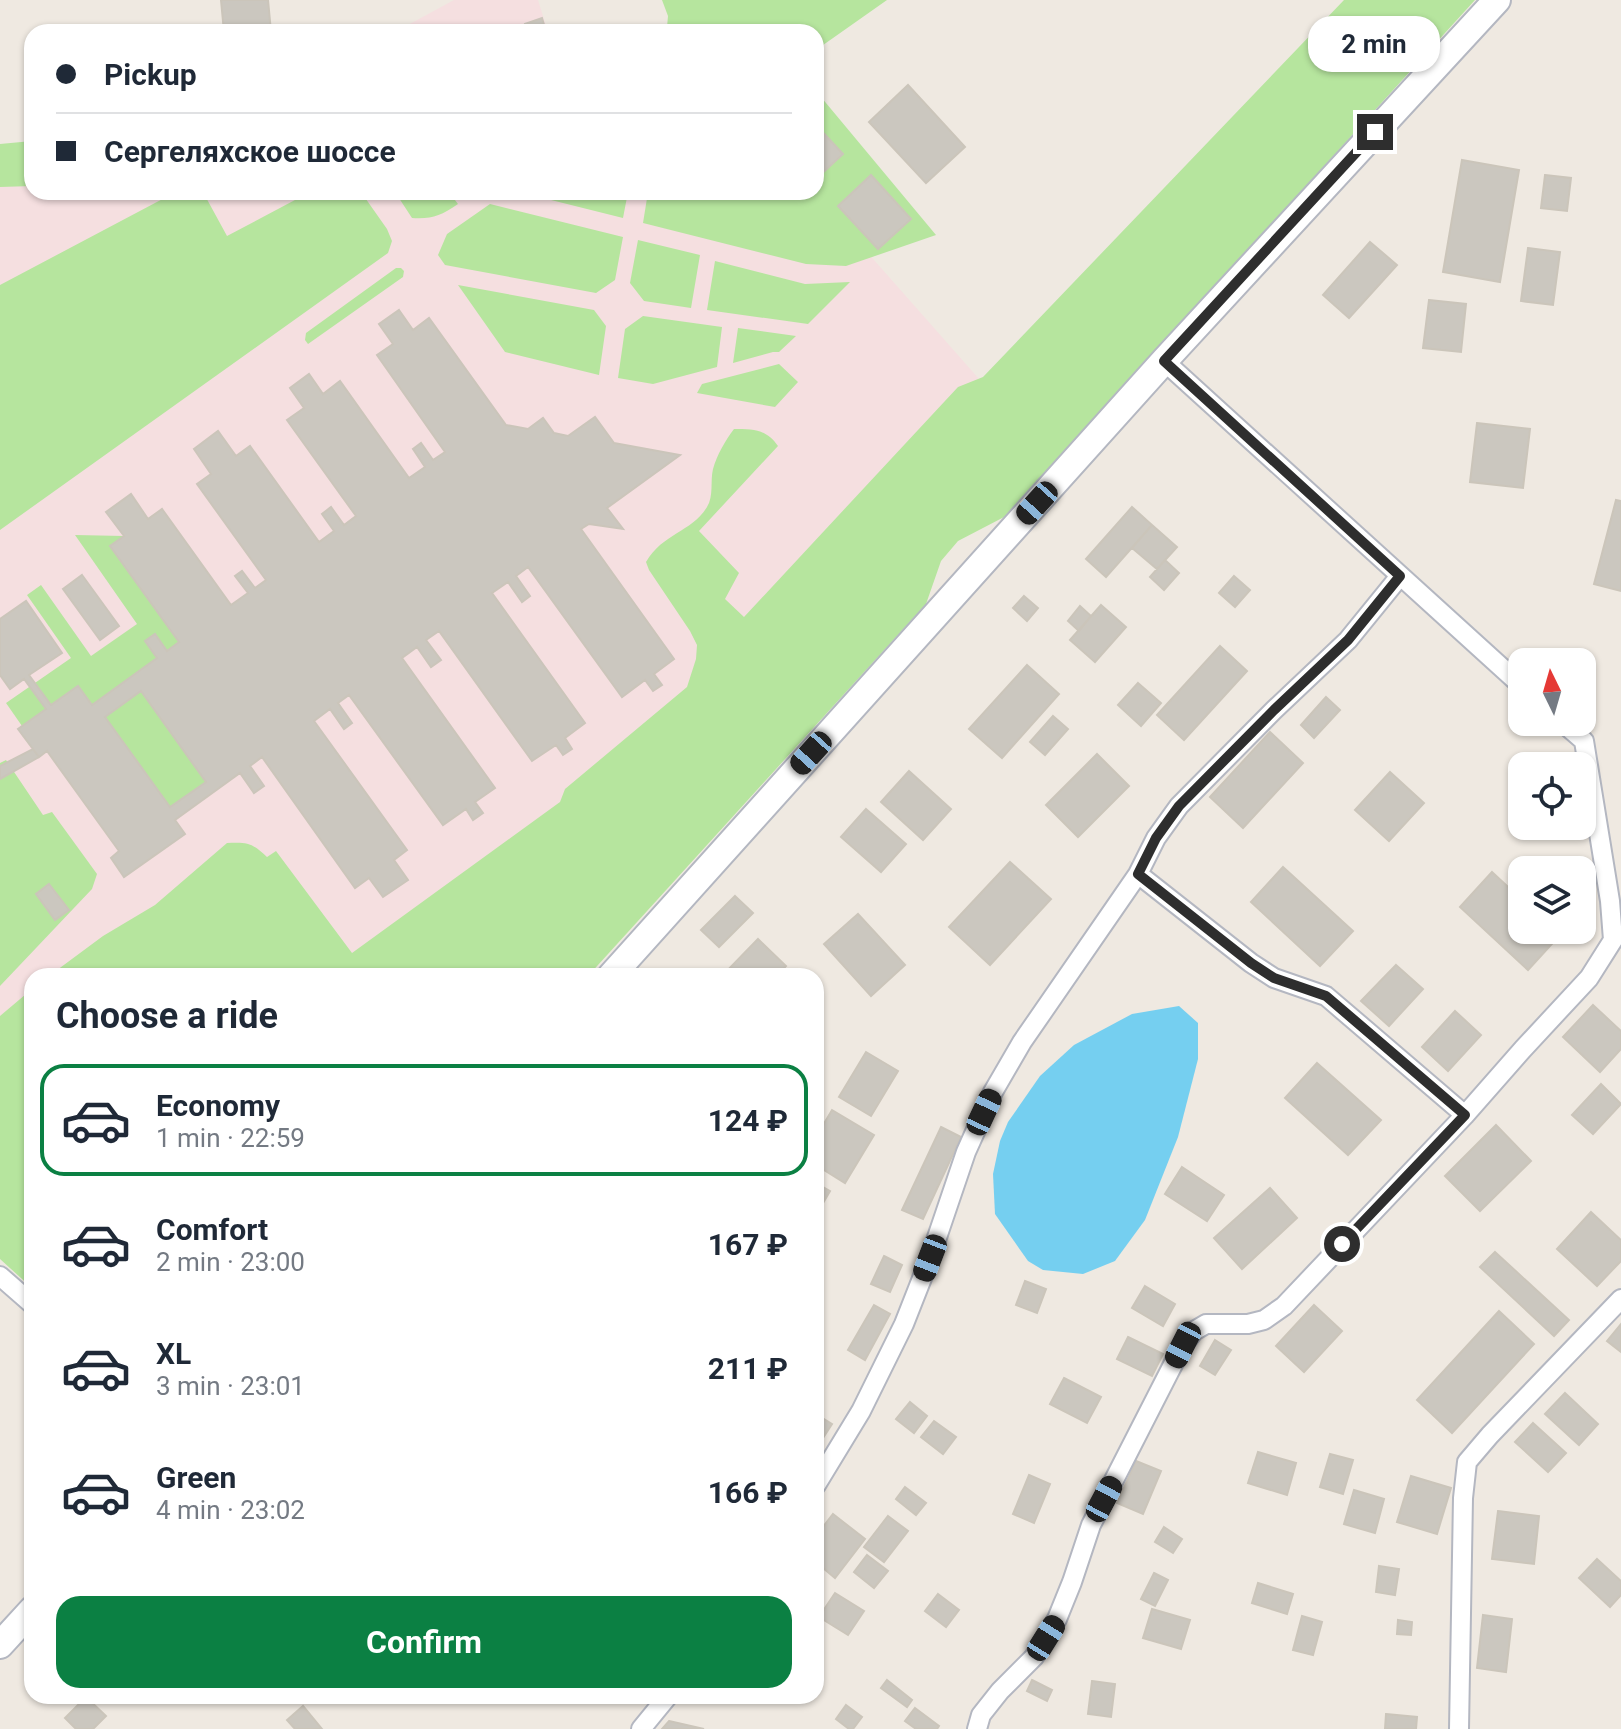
<!DOCTYPE html>
<html lang="en">
<head>
<meta charset="utf-8">
<style>
  :root { --surface:#fff; --page:#f2f2f3; --text:#1f2937; --muted:#747a83; --line:#e0e1e3; --accent:#0b8043 }
  body { margin:0; font-family:Roboto,sans-serif; background:var(--page); color:var(--text); height:100vh; display:flex; flex-direction:column; font-size:30px; white-space:nowrap }
  * { box-sizing:border-box; margin:0 }
  p { font-size:26px; color:var(--muted) }
  .icon { flex:none; width:44px; height:44px; fill:none; stroke:currentColor; stroke-width:2; stroke-linecap:round; stroke-linejoin:round }
  .map { position:relative; flex:1; overflow:hidden }
  .sheet { position:absolute; left:24px; top:968px; width:800px; height:736px; display:flex; flex-direction:column; background:var(--surface); border-radius:24px; box-shadow:0 2px 6px #0004 }
  .sheet>* { flex:none }
  .banner { position:absolute; left:24px; top:24px; width:800px; height:176px; border-radius:24px; box-shadow:0 2px 6px #0004; display:grid; align-content:center; height:176px; padding:0 32px; background:var(--surface) }
  .needle { width:52px; rotate:355deg }
  .tools { position:absolute; left:1508px; top:648px; display:grid; gap:16px }
  .tools a { display:grid; place-items:center; width:88px; height:88px; border-radius:16px; background:var(--surface); box-shadow:0 2px 6px #0004; font-size:40px }
  .end { position:absolute; width:36px; height:36px; margin:-18px; border:10px solid #2e2e2e; background:#fff; box-shadow:0 0 0 4px #fff }
  .from { border-radius:50% }
  .bubble { position:absolute; height:56px; border-radius:24px; background:var(--surface); box-shadow:0 2px 6px #0004; font-size:26px; font-weight:700; line-height:56px; text-align:center }
  .car { position:absolute; width:24px; height:48px; margin:-24px -12px; border-radius:10px; box-shadow:0 0 6px 2px #0007; background:linear-gradient(#222 24%,#8ab4d8 0 40%,#222 0 76%,#8ab4d8 0 86%,#222 0) }
  .banner b { display:flex; align-items:center; gap:28px; height:76px; font-size:30px }
  .banner b+b { border-top:2px solid var(--line) }
  .banner i { width:20px; height:20px; background:var(--text) }
  ul { padding:0; list-style:none }
  li { display:flex; align-items:center; gap:24px; height:112px; margin:0 16px 12px; padding:0 16px; border:4px solid transparent; border-radius:24px }
  li div { flex:1 }
  li b { display:block; font-size:30px }
  li em { font-style:normal; font-weight:700 }
  li.active { border-color:var(--accent) }
  li>.icon { width:72px; height:72px; stroke-width:1.5 }
  h2 { padding:0 32px; font-size:36px; line-height:96px }
  .primary-button { display:flex; gap:16px; margin-top:auto; padding:16px 32px }
  .primary-button a { flex:1; height:92px; border-radius:24px; background:var(--accent); color:#fff; font-size:32px; font-weight:700; line-height:92px; text-align:center }
  .map>svg:first-child { display:block }
  .medical { fill:#f5dfe0 }
  .green { fill:#b6e59e }
  .water { fill:#75cff0 }
  .building { fill:#cbc7bf; stroke:#cbc5ba; stroke-width:2; fill-rule:evenodd }
  .lines { fill:none; stroke-linecap:round; stroke-linejoin:round }
  .minor-casing { stroke:#b4b7c1; stroke-width:22 }
  .secondary-casing { stroke:#b4b7c1; stroke-width:30 }
  .minor { stroke:#fff; stroke-width:18 }
  .secondary { stroke:#fff; stroke-width:26 }
  .route { stroke:#2e2e2e; stroke-width:10 }
</style>
</head>
<body>
<div class="map">
<svg width="1621" height="1729" viewBox="0 0 1621 1729">
  <rect width="100%" height="100%" fill="#efe9e1"/>
  <path class="medical" d="M454,0h84l10,32h-153z
    M32,148v44h782l166,188 -547,596h-401v205l-32,-18v-1012z"/>
  <path class="green" d="M662,0h225l-71,50v-18h-164l15,-5 1,-11z
    M1344,0h131l-469,516 -48,25 -17,20 -15,43 -338,372h-539l54,-40 52,-31 72,-62c21,-1 25,0 40,14l9,-6 76,102 208,-151 5,-13 122,-102 9,-28 1,-14 -7,-14 -41,-61 -3,-8c17,-29 46,-30 61,-55 7,-11 3,-26 6,-38 4,-14 12,-28 21,-40 19,0 32,0 44,17l-79,85 40,42 -14,26 19,18 214,-230 25,-10z
    M816,91l120,144 -90,31 -40,-2 -163,-41 5,-31h168z
    M32,141v45l-32,1v-43z
    M181,192h22l24,44 83,-44h51l26,37 5,12 -4,12 -388,277v-245l172,-91z
    M395,192h54l9,12c-18,12 -25,15 -46,14z
    M519,192h109l-5,26z
    M490,204l133,33 -8,43 -19,13 -151,-28 -7,-10 9,-21z
    M638,240l62,15 -9,53 -47,-7 -14,-18z
    M715,261l90,23 45,-2 -42,42 -101,-14z
    M396,268h5l3,3 -1,6 -95,67 -3,-4 1,-7z
    M458,285l136,25 12,16 -7,49 -94,-23z
    M643,316l79,11 -5,40 -64,17 -35,-6 7,-49z
    M738,328l58,8 -17,16h-6l-40,11z
    M779,364l19,18 -23,25 -78,-14 5,-9z
    M75,535l49,1 55,106 -12,9 -13,-17 -9,7 12,17 -65,47 -14,-19 -56,40 -16,-23 65,-45 -44,-63 14,-10 50,71 46,-32z
    M141,691l65,91 -36,25 -65,-90z
    M6,760l37,55 9,-3 45,62 -5,15 -92,97v-223z
    M32,989v299l-32,-29v-243z"/>
  <path class="water" d="M1179,1006l19,17v36l-20,78 -33,83 -30,41 -32,13 -40,-4 -15,-9 -33,-47 -2,-40 7,-33 8,-19 32,-46 34,-31 58,-31z"/>
  <path class="building" d="M221,0h47l3,32h-47z
    M542,18l3,10 -18,4 -2,-8z
    M908,85l57,62 -39,36 -57,-61z
    M816,125l27,29 -27,25z
    M1462,160l57,10 -19,112 -57,-10z
    M871,175l40,44 -33,30 -40,-43z
    M1545,175l26,3 -4,33 -26,-3z
    M1370,242l27,23 -48,53 -26,-23z
    M1528,248l32,4 -7,53 -32,-4z
    M1429,300l37,4 -5,48 -38,-4z
    M399,310l14,20 16,-12 77,107 22,4 15,-11 11,15 14,3 27,-19 19,26 66,12 -73,53 16,21 -34,-5 -8,5 93,130 -20,15 8,11 -9,6 -8,-11 -23,17 -94,-130 -12,9 14,20 -8,6 -14,-20 -16,11 93,130 -20,15 7,11 -9,6 -7,-10 -24,16 -93,-130 -13,9 15,20 -10,7 -14,-20 -15,11 93,130 -20,14 8,11 -10,7 -7,-11 -23,16 -94,-130 -11,8 14,20 -8,6 -14,-20 -16,12 93,129 -13,10 14,20 -25,17 -14,-19 -14,10 -93,-131 -12,9 14,20 -10,7 -14,-20 -65,47 10,14 -61,43 -13,-19 8,-7 -72,-100 -8,6 -21,-28 28,-20 -22,-30 -14,10 -10,-14v-56l26,-18 36,52 -33,22 22,30 27,-19 14,19 65,-47 -12,-17 10,-7 12,17 12,-9 -69,-96 14,-10 -18,-24 25,-18 17,25 14,-10 69,96 17,-12 -13,-17 7,-5 13,17 11,-8 -69,-96 14,-10 -17,-25 24,-18 18,25 14,-10 69,96 15,-11 -12,-17 9,-7 13,18 12,-9 -69,-96 17,-12 -14,-20 19,-14 14,20 17,-13 69,97 16,-11 -12,-18 8,-6 12,17 12,-8 -68,-97 16,-11 -14,-20zM141,691l65,91 -36,25 -65,-90z
    M1477,423l53,6 -7,59 -53,-6z
    M1616,500l5,1v90l-27,-7z
    M1132,507l20,18 -46,52 -20,-18z
    M1152,525l25,22 -20,22 -25,-21z
    M1165,560l14,13 -15,17 -14,-13z
    M82,575l37,51 -19,14 -37,-51z
    M1234,576l16,14 -15,17 -16,-14z
    M1024,596l14,12 -11,13 -14,-13z
    M1101,605l25,22 -31,35 -25,-22z
    M1080,606l11,10 -12,15 -11,-10z
    M1220,646l27,25 -63,69 -27,-25z
    M1027,665l32,29 -57,64 -33,-29z
    M1138,683l23,20 -20,23 -23,-21z
    M1326,697l14,13 -26,28 -13,-13z
    M1053,716l15,13 -23,26 -15,-13z
    M1270,732l33,31 -60,65 -33,-31z
    M33,749l6,8 -39,22v-13z
    M1097,754l32,32 -51,51 -32,-32z
    M909,771l42,38 -28,31 -42,-38z
    M1390,772l34,31 -35,38 -34,-31z
    M866,809l40,35 -25,28 -40,-35z
    M1010,862l41,37 -61,66 -41,-38z
    M1283,867l70,64 -33,35 -69,-64z
    M1492,872l30,28v30h33l5,5 -32,35 -68,-63z
    M49,884l20,26 -14,10 -19,-26z
    M735,896l18,17 -34,34 -18,-17z
    M858,914l47,51 -34,31 -47,-52z
    M758,939l28,27 -9,10h-55z
    M1396,965l27,24 -34,37 -28,-25z
    M1593,1005l28,26v18l-21,23 -37,-35z
    M1455,1011l26,24 -33,36 -26,-24z
    M866,1052l32,19 -27,45 -32,-19z
    M1317,1063l64,57 -33,35 -63,-57z
    M1601,1084l20,20 -28,30 -21,-19z
    M832,1110l42,25 -29,48 -29,-18v-28z
    M1496,1125l35,36 -51,50 -35,-35z
    M941,1127l20,10 -38,82 -21,-9z
    M1182,1167l42,28 -17,26 -42,-27z
    M816,1183l14,8 -14,24z
    M1270,1188l27,30 -55,51 -28,-31z
    M1591,1212l30,28v21l-24,25 -40,-37z
    M1495,1252l74,68 -15,16 -74,-69z
    M884,1256l18,9 -12,27 -19,-8z
    M1025,1281l21,8 -9,24 -21,-8z
    M1145,1286l30,18 -12,22 -31,-18z
    M874,1305l16,9 -25,46 -17,-10z
    M1314,1305l28,26 -38,41 -28,-26z
    M1499,1311l35,33 -82,89 -35,-33z
    M1621,1324v28l-14,-11z
    M1128,1337l35,17 -11,22 -35,-17z
    M1215,1340l16,10 -16,25 -15,-9z
    M1064,1378l37,19 -14,26 -37,-19z
    M1565,1393l33,31 -19,21 -34,-31z
    M910,1402l17,14 -13,17 -18,-14z
    M816,1414l16,10 -13,20 -3,-2z
    M934,1421l22,16 -13,17 -22,-17z
    M1533,1423l33,30 -18,19 -33,-30z
    M1258,1452l38,11 -9,32 -39,-12z
    M1330,1454l23,6 -10,34 -23,-7z
    M1136,1461l25,10 -18,43 -26,-11z
    M1029,1475l21,9 -16,39 -21,-9z
    M1411,1476l40,12 -14,46 -40,-12z
    M905,1487l21,16 -10,12 -20,-16z
    M1354,1490l30,9 -9,34 -31,-9z
    M1498,1511l41,5 -5,48 -42,-5z
    M833,1514l32,25 -30,39 -19,-16v-26z
    M888,1516l20,15 -24,31 -20,-15z
    M1164,1527l18,12 -9,14 -18,-11z
    M867,1555l21,16 -14,17 -20,-16z
    M1597,1559l24,22v14l-11,12 -31,-29z
    M1379,1566l20,3 -4,26 -19,-3z
    M1154,1573l14,7 -13,26 -14,-7z
    M1258,1583l35,11 -6,20 -35,-11z
    M835,1593l29,18 -16,24 -29,-18z
    M938,1594l21,16 -13,17 -21,-16z
    M1152,1609l38,11 -9,29 -38,-11z
    M1483,1615l29,4 -6,53 -29,-4z
    M1302,1616l20,6 -9,33 -20,-5z
    M1398,1620l14,2 -1,13 -14,-1z
    M887,1680l25,20 -5,7 -26,-19z
    M1032,1680l20,10 -5,11 -20,-10z
    M1092,1681l23,3 -4,33 -23,-3z
    M86,1697l20,19 -13,13h-17l-11,-11z
    M846,1705l16,12 -9,12h-4l-13,-10z
    M303,1706l19,23h-27l-8,-9z
    M915,1708l24,18 -2,3h-21l-11,-8z
    M1386,1714l31,3 -1,12h-31z
    M669,1721l35,8h-42z"/>
  <g class="lines">
    <defs>
      <path id="minor" d="M1164,361l358,325
        M1138,874l113,89 23,15 52,18 139,119
        M0,1276l32,28
        M816,1485l45,-74 43,-87 26,-66 36,-106 27,-60 29,-50 116,-168 18,-36 23,-32 95,-96 74,-70 52,-64
        M641,1729l27,-33
        M977,1729l4,-14 19,-24 34,-34 23,-38 15,-37 19,-57 92,-180 11,-14 12,-7h42l16,-4 20,-14 181,-191 58,-66 66,-71 24,-38 -3,-39 -26,-160 -22,-19
        M1459,1729l4,-231 4,-36 23,-27 131,-136"/>
      <path id="secondary" d="M611,976l553,-615 333,-361
        M0,1645l32,-35"/>
    </defs>
    <use href="#minor" class="minor-casing"/>
    <use href="#secondary" class="secondary-casing"/>
    <use href="#minor" class="minor"/>
    <use href="#secondary" class="secondary"/>
  </g>
  <g class="lines">
    <path class="route" d="M1342,1244l123,-129 -139,-119 -52,-18 -23,-15 -113,-89 18,-36 23,-32 95,-96 74,-70 52,-64 -236,-215 211,-229"/>
  </g>
</svg>
<div class="tools">
<a><svg class="needle" viewBox="-14 -14 28 28"><path d="M0-13l5 13h-10z" fill="#e53935"/><path d="M0 13l5-13h-10z" fill="#747a83"/></svg></a>
<a><svg class="icon" aria-label="locate" viewBox="0 0 24 24"><circle cx="12" cy="12" r="6"/><path d="M12 2v4M12 18v4M2 12h4M18 12h4"/></svg></a>
<a><svg class="icon" aria-label="layers" viewBox="0 0 24 24"><path d="M12 4l9 5-9 5-9-5zM3 14l9 5 9-5"/></svg></a>
</div>
<i class="end from" style="left:1342px;top:1244px"></i>
<i class="end" style="left:1375px;top:132px"></i>
<div class="bubble" style="left:1308px;top:16px;width:132px">2 min</div>
<i class="car" style="left:1037px;top:503px;rotate:222deg"></i>
<i class="car" style="left:811px;top:753px;rotate:222deg"></i>
<i class="car" style="left:984px;top:1112px;rotate:25deg"></i>
<i class="car" style="left:930px;top:1258px;rotate:201deg"></i>
<i class="car" style="left:1183px;top:1345px;rotate:207deg"></i>
<i class="car" style="left:1104px;top:1499px;rotate:28deg"></i>
<i class="car" style="left:1046px;top:1638px;rotate:32deg"></i>
<div class="banner">
<b><i class="from"></i>Pickup</b>
<b><i></i>Сергеляхское шоссе</b>
</div>
<section class="sheet">
<h2>Choose a ride</h2>
<ul>
<li class="active"><svg class="icon" aria-label="car" viewBox="0 0 24 24"><path d="M5 17H2v-5l4-1 3-4h7l3 4 3 1v5h-3M9 17h6M6 11h13"/><circle cx="7" cy="17" r="2"/><circle cx="17" cy="17" r="2"/></svg><div><b>Economy</b><p>1 min · 22:59</p></div><em>124 ₽</em></li>
<li><svg class="icon" aria-label="car" viewBox="0 0 24 24"><path d="M5 17H2v-5l4-1 3-4h7l3 4 3 1v5h-3M9 17h6M6 11h13"/><circle cx="7" cy="17" r="2"/><circle cx="17" cy="17" r="2"/></svg><div><b>Comfort</b><p>2 min · 23:00</p></div><em>167 ₽</em></li>
<li><svg class="icon" aria-label="car" viewBox="0 0 24 24"><path d="M5 17H2v-5l4-1 3-4h7l3 4 3 1v5h-3M9 17h6M6 11h13"/><circle cx="7" cy="17" r="2"/><circle cx="17" cy="17" r="2"/></svg><div><b>XL</b><p>3 min · 23:01</p></div><em>211 ₽</em></li>
<li><svg class="icon" aria-label="car" viewBox="0 0 24 24"><path d="M5 17H2v-5l4-1 3-4h7l3 4 3 1v5h-3M9 17h6M6 11h13"/><circle cx="7" cy="17" r="2"/><circle cx="17" cy="17" r="2"/></svg><div><b>Green</b><p>4 min · 23:02</p></div><em>166 ₽</em></li>
</ul>
<div class="primary-button"><a>Confirm</a></div>
</section>
</div>
</body>
</html>
